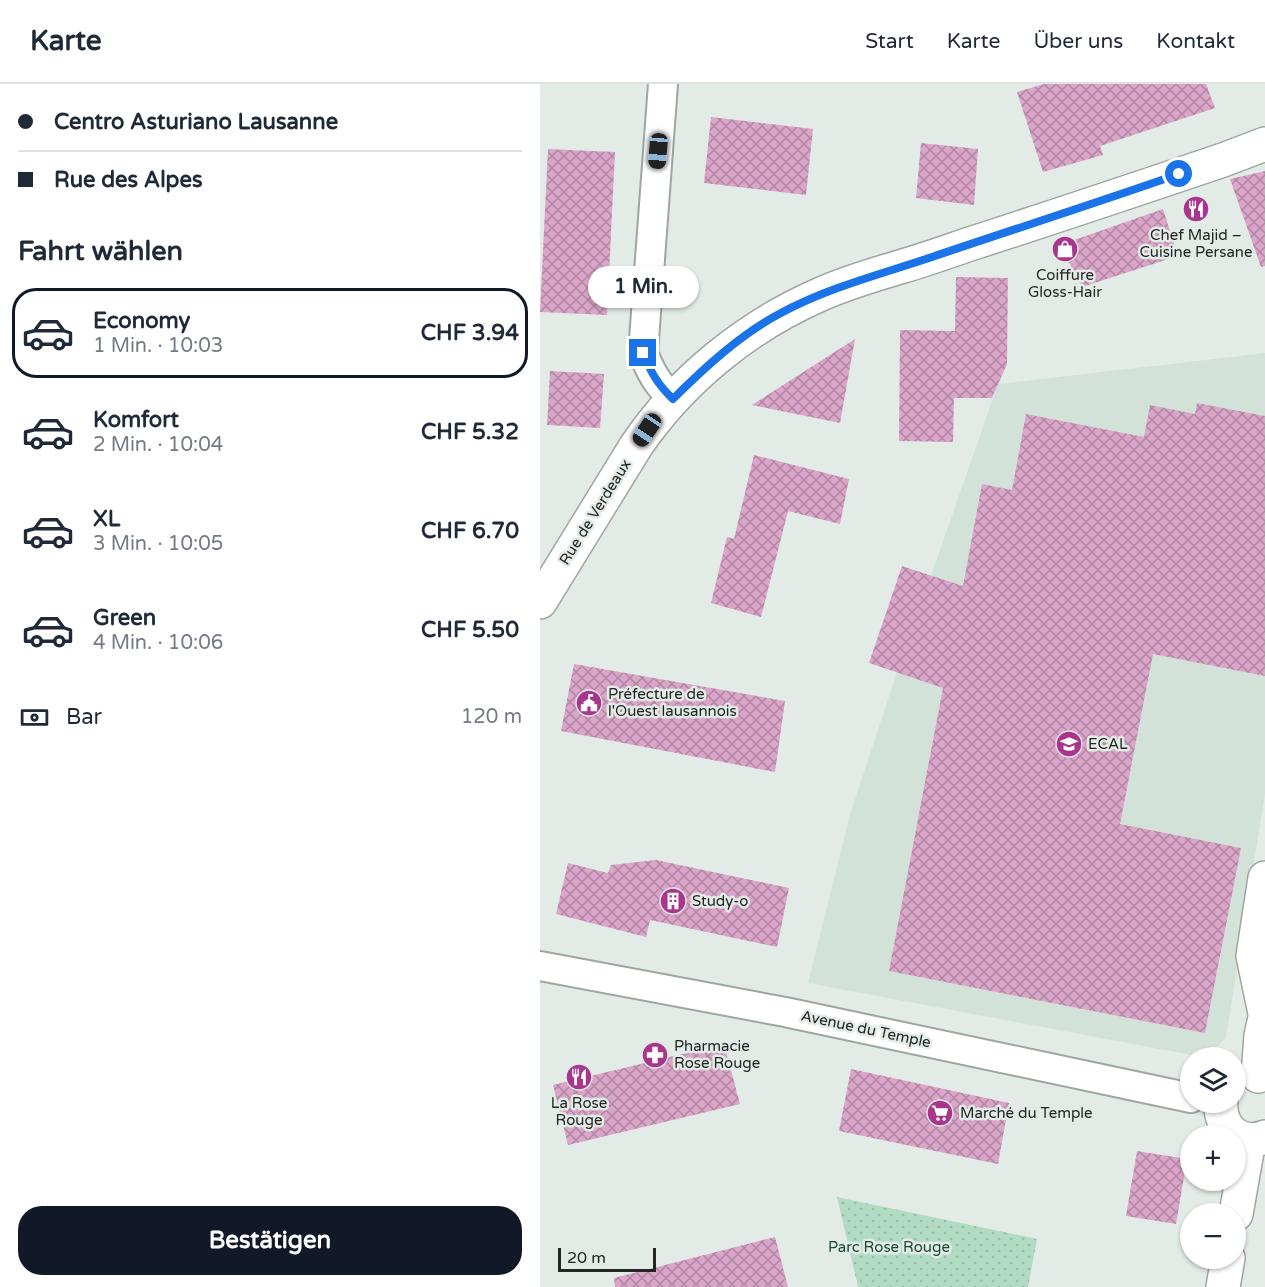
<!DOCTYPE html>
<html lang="de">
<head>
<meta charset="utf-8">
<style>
  :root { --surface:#fff; --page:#f6f6f7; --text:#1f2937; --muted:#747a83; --line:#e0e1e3; --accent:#111827 }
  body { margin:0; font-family:"Varela Round",sans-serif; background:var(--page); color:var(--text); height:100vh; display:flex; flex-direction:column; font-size:22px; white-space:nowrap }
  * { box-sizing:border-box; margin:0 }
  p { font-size:20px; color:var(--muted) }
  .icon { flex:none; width:33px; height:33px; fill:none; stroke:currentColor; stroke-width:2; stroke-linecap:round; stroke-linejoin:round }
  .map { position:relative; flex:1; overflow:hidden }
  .side { display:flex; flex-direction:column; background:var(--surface); width:540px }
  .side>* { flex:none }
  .hud { display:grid; align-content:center; height:132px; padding:0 18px; background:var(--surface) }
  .fabs { position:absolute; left:640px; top:963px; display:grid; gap:12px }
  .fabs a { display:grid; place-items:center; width:66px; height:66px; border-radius:50%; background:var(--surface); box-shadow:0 2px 4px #0004; font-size:30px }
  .scale { position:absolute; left:18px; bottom:15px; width:98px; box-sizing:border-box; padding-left:6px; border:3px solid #222523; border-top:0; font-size:16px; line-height:21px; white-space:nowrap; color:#222523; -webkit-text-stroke:4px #e3ebe6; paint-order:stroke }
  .end { position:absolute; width:27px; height:27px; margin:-14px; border:8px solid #1a73e8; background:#fff; box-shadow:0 0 0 3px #fff }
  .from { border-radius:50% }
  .bubble { position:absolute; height:42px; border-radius:21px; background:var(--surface); box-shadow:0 2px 4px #0004; font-size:20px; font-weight:700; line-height:42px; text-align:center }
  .car { position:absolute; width:18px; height:36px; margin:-18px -9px; border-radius:8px; box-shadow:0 0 4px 2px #0007; background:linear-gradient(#222 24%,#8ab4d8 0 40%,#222 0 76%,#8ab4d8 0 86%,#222 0) }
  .hud b { display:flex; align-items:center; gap:21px; height:57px; font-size:22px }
  .hud b+b { border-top:2px solid var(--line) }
  .hud i { width:15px; height:15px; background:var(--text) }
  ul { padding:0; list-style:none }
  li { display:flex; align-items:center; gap:18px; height:90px; margin:0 12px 9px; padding:0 6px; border:3px solid transparent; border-radius:24px }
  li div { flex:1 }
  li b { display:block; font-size:22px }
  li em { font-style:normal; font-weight:700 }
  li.current { border-color:var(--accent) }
  li>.icon { width:54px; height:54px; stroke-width:1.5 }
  h2 { padding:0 18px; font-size:27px; line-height:72px }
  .pay { display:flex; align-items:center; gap:15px; height:66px; padding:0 18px; font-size:22px }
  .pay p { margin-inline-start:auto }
  .button { display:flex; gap:12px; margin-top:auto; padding:12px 18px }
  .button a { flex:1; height:69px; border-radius:24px; background:var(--accent); color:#fff; font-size:24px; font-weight:700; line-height:69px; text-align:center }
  header { display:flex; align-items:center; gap:36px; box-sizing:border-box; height:84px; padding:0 30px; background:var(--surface); border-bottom:2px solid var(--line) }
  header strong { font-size:28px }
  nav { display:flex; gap:33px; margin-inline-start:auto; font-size:21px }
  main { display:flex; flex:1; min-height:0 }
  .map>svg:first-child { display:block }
  .built { fill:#d3e2d9 }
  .park { fill:url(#park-dots) }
  .building { fill:url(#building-cross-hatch) }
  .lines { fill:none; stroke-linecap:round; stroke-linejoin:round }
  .minor-casing { stroke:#9ea6a1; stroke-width:32 }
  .tertiary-casing { stroke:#9ea6a1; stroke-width:36 }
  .minor { stroke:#fff; stroke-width:28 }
  .tertiary { stroke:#fff; stroke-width:33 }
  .route { stroke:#1a73e8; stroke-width:8 }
  .labels { text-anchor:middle; stroke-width:5; stroke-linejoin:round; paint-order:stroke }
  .poi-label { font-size:15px; fill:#222523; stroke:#e3ebe6; text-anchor:start }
  .street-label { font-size:15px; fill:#222523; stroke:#e3ebe6 }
  .park-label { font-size:15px; fill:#194933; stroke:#e3ebe6 }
</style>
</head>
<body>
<header>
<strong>Karte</strong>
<nav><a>Start</a><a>Karte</a><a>Über uns</a><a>Kontakt</a></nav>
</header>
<main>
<section class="side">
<div class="hud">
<b><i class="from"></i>Centro Asturiano Lausanne</b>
<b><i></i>Rue des Alpes</b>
</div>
<h2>Fahrt wählen</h2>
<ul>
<li class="current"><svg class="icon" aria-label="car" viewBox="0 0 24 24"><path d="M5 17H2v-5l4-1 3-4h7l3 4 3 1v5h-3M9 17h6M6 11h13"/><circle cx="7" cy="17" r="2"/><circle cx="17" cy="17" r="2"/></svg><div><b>Economy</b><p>1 Min. · 10:03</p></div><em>CHF 3.94</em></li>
<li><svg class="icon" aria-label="car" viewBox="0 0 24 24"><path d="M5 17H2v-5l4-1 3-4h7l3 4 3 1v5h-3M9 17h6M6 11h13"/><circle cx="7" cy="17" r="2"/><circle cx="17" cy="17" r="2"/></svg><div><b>Komfort</b><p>2 Min. · 10:04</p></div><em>CHF 5.32</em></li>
<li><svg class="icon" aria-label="car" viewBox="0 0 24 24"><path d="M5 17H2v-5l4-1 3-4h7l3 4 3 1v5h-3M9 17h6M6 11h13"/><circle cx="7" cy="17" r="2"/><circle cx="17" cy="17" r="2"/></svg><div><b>XL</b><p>3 Min. · 10:05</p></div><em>CHF 6.70</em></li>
<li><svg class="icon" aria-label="car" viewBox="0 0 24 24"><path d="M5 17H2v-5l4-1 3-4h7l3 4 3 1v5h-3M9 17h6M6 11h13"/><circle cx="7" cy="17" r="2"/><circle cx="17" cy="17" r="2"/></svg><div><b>Green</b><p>4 Min. · 10:06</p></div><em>CHF 5.50</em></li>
</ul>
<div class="pay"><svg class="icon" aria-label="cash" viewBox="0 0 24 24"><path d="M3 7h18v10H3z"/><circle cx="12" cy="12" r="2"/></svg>Bar<p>120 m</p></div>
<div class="button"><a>Bestätigen</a></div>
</section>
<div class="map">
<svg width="725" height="1203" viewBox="0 0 725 1203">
  <defs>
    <pattern id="park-dots" width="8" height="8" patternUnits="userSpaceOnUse" patternTransform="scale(1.5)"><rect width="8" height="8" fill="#b2dbc4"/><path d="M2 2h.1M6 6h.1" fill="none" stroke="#99bca8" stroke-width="1.8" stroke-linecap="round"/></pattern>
    <pattern id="building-cross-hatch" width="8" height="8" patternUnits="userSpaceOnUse" patternTransform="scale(1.5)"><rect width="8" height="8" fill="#daa5c8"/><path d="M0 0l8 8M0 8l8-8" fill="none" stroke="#b086a2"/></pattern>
  </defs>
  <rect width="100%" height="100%" fill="#e3ebe6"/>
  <path class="built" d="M725,269v441l-39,244 -19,19h-5l-394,-74 42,-168 40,-122 108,-309z"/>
  <path class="park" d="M297,1113l200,42 -9,48h-170z"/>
  <path class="building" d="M504,0h162l9,24 -115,38 3,9 -60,17 -26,-80z
    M171,33l102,12 -7,66 -102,-12z
    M381,59l57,6 -4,56 -58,-7z
    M8,65l67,3 -8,163 -67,-3z
    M725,87v95l-4,1 -31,-88z
    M623,125l15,47 -96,31 -22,-42z
    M416,193l52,1 -1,86 -15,34h-38l-1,44 -54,-1 1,-111 55,1z
    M315,255l-15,84 -88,-18z
    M10,287l54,3 -4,54 -53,-3z
    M657,319l68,13v260l-112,-22 -33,170 121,24 -36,185 -316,-62 54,-283 -74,-25 33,-97 61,20 19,-102 30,6 14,-76 118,23 6,-32 45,9z
    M214,371l95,24 -9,45 -52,-13 -27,106 -50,-14 16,-66 7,2z
    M34,580l211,37 -10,71 -214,-41z
    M116,776l133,28 -12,59 -127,-27 -4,17 -90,-23 12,-51 40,10 3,-8z
    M184,960l16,60 -172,41 -15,-60z
    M311,985l158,34 -11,61 -159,-33z
    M597,1067l50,8 -11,65 -50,-8z
    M235,1153l13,50h-173l-1,-9z"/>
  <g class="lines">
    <defs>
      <path id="minor" d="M123,0l-20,269c8,19 14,31 30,46
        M0,882l245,46 406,86"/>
      <path id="tertiary" d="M0,518l96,-156c45,-66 110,-119 183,-151 26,-12 54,-20 81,-28 25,-7 49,-16 73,-24 84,-27 167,-55 250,-83l42,-16
        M725,794l-12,78 12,57
        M718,992l3,-41 4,-17
        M681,1018c-2,26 19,45 44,35
        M696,1130l13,-74
        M683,1203l5,-29"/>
    </defs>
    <use href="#minor" class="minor-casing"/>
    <use href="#tertiary" class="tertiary-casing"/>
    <use href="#minor" class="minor"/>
    <use href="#tertiary" class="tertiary"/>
  </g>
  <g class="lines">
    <path class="route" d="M103,269c8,19 14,31 30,46 32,-32 67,-64 106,-85 48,-26 99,-39 150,-56 83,-28 167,-55 250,-84"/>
  </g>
  <defs>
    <symbol id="restaurant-disc" viewBox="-11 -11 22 22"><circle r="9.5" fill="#aa358d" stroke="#e3ebe6"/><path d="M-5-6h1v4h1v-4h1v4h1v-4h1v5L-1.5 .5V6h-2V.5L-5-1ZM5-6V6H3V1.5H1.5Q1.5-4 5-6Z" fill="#fff"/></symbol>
    <symbol id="shop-disc" viewBox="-11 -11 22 22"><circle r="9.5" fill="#aa358d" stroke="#e3ebe6"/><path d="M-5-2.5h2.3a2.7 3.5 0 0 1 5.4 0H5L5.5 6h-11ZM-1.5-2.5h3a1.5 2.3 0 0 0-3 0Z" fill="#fff"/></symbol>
    <symbol id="civic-disc" viewBox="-11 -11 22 22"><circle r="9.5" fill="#aa358d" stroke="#e3ebe6"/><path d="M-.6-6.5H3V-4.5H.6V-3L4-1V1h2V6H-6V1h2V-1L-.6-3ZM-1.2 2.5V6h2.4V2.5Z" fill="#fff"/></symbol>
    <symbol id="university-disc" viewBox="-11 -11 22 22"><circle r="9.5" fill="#aa358d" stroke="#e3ebe6"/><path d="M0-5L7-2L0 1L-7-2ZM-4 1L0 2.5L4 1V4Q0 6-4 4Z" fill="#fff"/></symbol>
    <symbol id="building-disc" viewBox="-11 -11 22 22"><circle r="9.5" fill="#aa358d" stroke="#e3ebe6"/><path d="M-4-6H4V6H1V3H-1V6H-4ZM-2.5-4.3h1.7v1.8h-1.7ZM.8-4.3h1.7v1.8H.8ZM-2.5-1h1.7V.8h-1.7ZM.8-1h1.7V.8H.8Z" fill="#fff"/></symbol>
    <symbol id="pharmacy-disc" viewBox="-11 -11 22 22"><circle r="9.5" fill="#aa358d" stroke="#e3ebe6"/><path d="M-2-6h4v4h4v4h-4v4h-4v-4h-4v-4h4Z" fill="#fff"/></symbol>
    <symbol id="supermarket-disc" viewBox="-11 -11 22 22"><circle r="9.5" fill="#aa358d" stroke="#e3ebe6"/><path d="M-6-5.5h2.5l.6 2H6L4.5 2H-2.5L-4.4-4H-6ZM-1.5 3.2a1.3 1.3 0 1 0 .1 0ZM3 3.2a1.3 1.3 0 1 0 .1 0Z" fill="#fff"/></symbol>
  </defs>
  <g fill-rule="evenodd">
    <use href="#restaurant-disc" x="641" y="110" width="30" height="30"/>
    <use href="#shop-disc" x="510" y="150" width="30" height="30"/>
    <use href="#civic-disc" x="34" y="604" width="30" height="30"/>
    <use href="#university-disc" x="514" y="645" width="30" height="30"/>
    <use href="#building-disc" x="118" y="802" width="30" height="30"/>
    <use href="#pharmacy-disc" x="100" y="956" width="30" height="30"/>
    <use href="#restaurant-disc" x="24" y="978" width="30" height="30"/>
    <use href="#supermarket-disc" x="385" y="1014" width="30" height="30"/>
  </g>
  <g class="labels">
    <g class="poi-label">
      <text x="656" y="156" text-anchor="middle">Chef Majid –<tspan x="656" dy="17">Cuisine Persane</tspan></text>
      <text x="525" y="196" text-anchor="middle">Coiffure<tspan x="525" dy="17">Gloss-Hair</tspan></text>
      <text x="68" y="615">Préfecture de<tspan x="68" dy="17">l'Ouest lausannois</tspan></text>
      <text x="548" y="665">ECAL</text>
      <text x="152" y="822">Study-o</text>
      <text x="134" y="967">Pharmacie<tspan x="134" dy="17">Rose Rouge</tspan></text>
      <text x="39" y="1024" text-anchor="middle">La Rose<tspan x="39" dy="17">Rouge</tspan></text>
      <text x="420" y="1034">Marché du Temple</text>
    </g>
    <g class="street-label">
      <text transform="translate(55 428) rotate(-58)" y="5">Rue de Verdeaux</text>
      <text transform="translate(326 945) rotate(12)" y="5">Avenue du Temple</text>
    </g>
    <g class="park-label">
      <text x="349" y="1168">Parc Rose Rouge</text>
    </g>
  </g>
</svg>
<div class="fabs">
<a><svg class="icon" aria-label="layers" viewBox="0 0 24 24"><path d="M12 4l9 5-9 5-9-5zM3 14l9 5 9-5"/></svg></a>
<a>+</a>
<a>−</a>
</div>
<div class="scale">20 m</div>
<i class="end from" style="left:639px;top:90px"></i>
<i class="end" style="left:103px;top:269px"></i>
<div class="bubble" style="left:48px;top:182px;width:111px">1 Min.</div>
<i class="car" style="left:118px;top:67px;rotate:185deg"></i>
<i class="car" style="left:107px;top:346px;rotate:214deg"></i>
</div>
</main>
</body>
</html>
